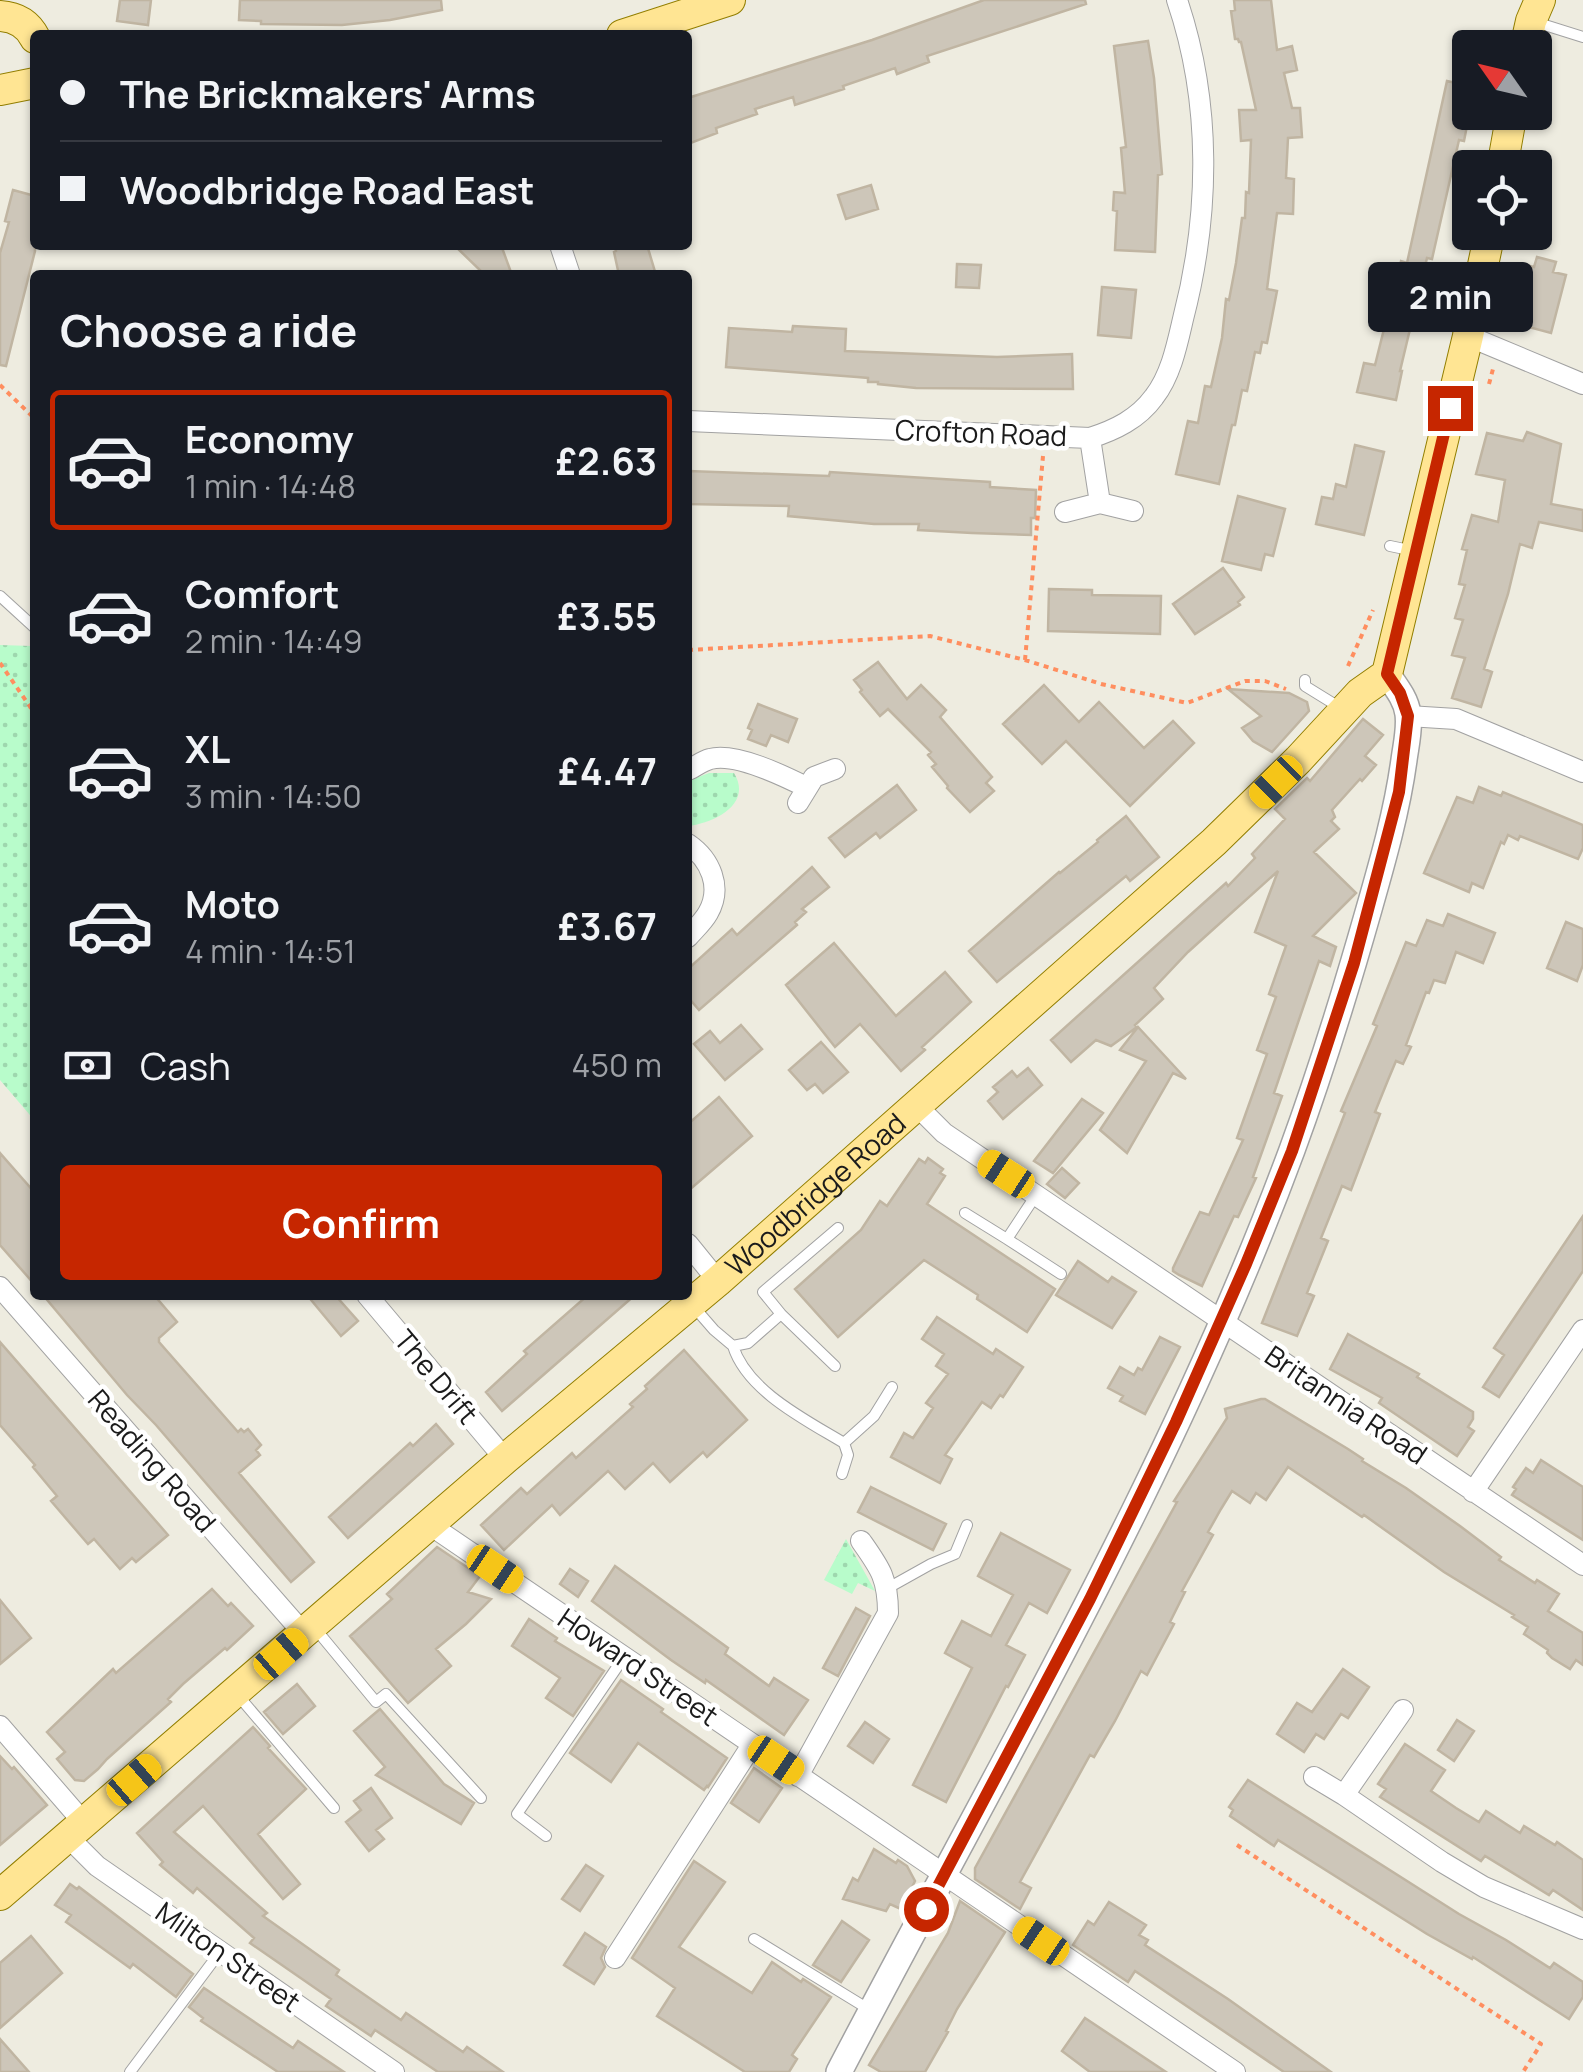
<!DOCTYPE html>
<html lang="en">
<head>
<meta charset="utf-8">
<style>
  :root { --surface:#171b24; --page:#20242c; --text:#f1f3f6; --muted:#9ea1a6; --line:#363941; --accent:#c62600 }
  body { margin:0; font-family:Manrope,sans-serif; background:var(--page); color:var(--text); height:100vh; display:flex; flex-direction:column; font-size:38px; white-space:nowrap }
  * { box-sizing:border-box; margin:0 }
  p { font-size:32px; color:var(--muted) }
  .icon { flex:none; width:55px; height:55px; fill:none; stroke:currentColor; stroke-width:2; stroke-linecap:round; stroke-linejoin:round }
  .map { position:relative; flex:1; overflow:hidden }
  .side { position:absolute; left:30px; top:270px; width:662px; height:1030px; display:flex; flex-direction:column; background:var(--surface); border-radius:10px; box-shadow:0 2px 8px #0004 }
  .side>* { flex:none }
  .top-card { position:absolute; left:30px; top:30px; width:662px; height:220px; border-radius:10px; box-shadow:0 2px 8px #0004; display:grid; align-content:center; height:220px; padding:0 30px; background:var(--surface) }
  .needle { width:65px; rotate:304deg }
  .controls { position:absolute; left:1452px; top:30px; display:grid; gap:20px }
  .controls a { display:grid; place-items:center; width:100px; height:100px; border-radius:10px; background:var(--surface); box-shadow:0 2px 8px #0004; font-size:50px }
  .end { position:absolute; width:45px; height:45px; margin:-22px; border:12px solid #c62600; background:#fff; box-shadow:0 0 0 5px #fff }
  .from { border-radius:50% }
  .bubble { position:absolute; height:70px; border-radius:10px; background:var(--surface); box-shadow:0 2px 8px #0004; font-size:32px; font-weight:700; line-height:70px; text-align:center }
  .car { position:absolute; width:30px; height:60px; margin:-30px -15px; border-radius:12px; box-shadow:0 0 8px 2px #0007; background:linear-gradient(#f5c518 24%,#345 0 40%,#f5c518 0 76%,#345 0 86%,#f5c518 0) }
  .top-card b { display:flex; align-items:center; gap:35px; height:95px; font-size:38px }
  .top-card b+b { border-top:2px solid var(--line) }
  .top-card i { width:25px; height:25px; background:var(--text) }
  ul { padding:0; list-style:none }
  li { display:flex; align-items:center; gap:30px; height:140px; margin:0 20px 15px; padding:0 10px; border:5px solid transparent; border-radius:10px }
  li div { flex:1 }
  li b { display:block; font-size:38px }
  li em { font-style:normal; font-weight:700 }
  li.selected { border-color:var(--accent) }
  li>.icon { width:90px; height:90px; stroke-width:1.5 }
  h2 { padding:0 30px; font-size:45px; line-height:120px }
  .pay { display:flex; align-items:center; gap:25px; height:110px; padding:0 30px; font-size:38px }
  .pay p { margin-inline-start:auto }
  .action { display:flex; gap:20px; margin-top:auto; padding:20px 30px }
  .action a { flex:1; height:115px; border-radius:10px; background:var(--accent); color:#fff; font-size:40px; font-weight:700; line-height:115px; text-align:center }
  .map>svg:first-child { display:block }
  .park { fill:url(#park-dots) }
  .building { fill:#cdc6b9; stroke:#c0b5a2; stroke-width:2.5 }
  .lines { fill:none; stroke-linecap:round; stroke-linejoin:round }
  .service-casing { stroke:#a2a2a2; stroke-width:12 }
  .minor-casing { stroke:#a2a2a2; stroke-width:22 }
  .tertiary-casing { stroke:#a2a2a2; stroke-width:28 }
  .primary-casing { stroke:#927e00; stroke-width:32 }
  .path { stroke:#ff8e5f; stroke-width:4; stroke-dasharray:5 5; stroke-linecap:butt }
  .service { stroke:#fff; stroke-width:10 }
  .minor { stroke:#fff; stroke-width:20 }
  .tertiary { stroke:#fff; stroke-width:25 }
  .primary { stroke:#ffe593; stroke-width:30 }
  .route { stroke:#c62600; stroke-width:12 }
  .labels { text-anchor:middle; stroke-width:9; stroke-linejoin:round; paint-order:stroke }
  .street-label { font-size:28px; fill:#1b1b1b; stroke:#fff }
</style>
</head>
<body>
<div class="map">
<svg width="1583" height="2072" viewBox="0 0 1583 2072">
  <defs>
    <pattern id="park-dots" width="8" height="8" patternUnits="userSpaceOnUse" patternTransform="scale(2.5)"><rect width="8" height="8" fill="#b8fccb"/><path d="M2 2h.1M6 6h.1" fill="none" stroke="#9ed7ae" stroke-width="1.8" stroke-linecap="round"/></pattern>
  </defs>
  <rect width="100%" height="100%" fill="#eeece0"/>
  <path class="park" d="M0,645l32,1 3,4v471l-35,-41z
    M709,773h25c19,31 -20,50 -46,53v-45z
    M846,1539l29,52 -17,-8 -6,11 -28,-14z"/>
  <path class="building" d="M120,0h31l-3,25 -31,-4z
    M240,0h201l1,10 -52,10 -48,5 -81,-1v-3l-22,-1z
    M984,0h101l1,4 -159,52 2,6 -32,12 -2,-6 -52,18 1,3 -49,16 -2,-8 -38,12 2,5 -41,14 1,5 -29,11v-46l184,-58z
    M1234,0h37l6,50 15,-4 5,24 -13,3 8,35h8l2,29 -14,1 -2,40 8,1 -1,35 -16,-1 -10,76 10,2 -10,52 -5,-1 -2,11 -5,-1 -8,39 -5,-1 -7,35h-3l-13,59 -43,-10 12,-53 10,2 7,-37 6,1 11,-49 4,-39 3,1 7,-37 6,-45h3l1,-26 3,1 2,-53 -10,1 -2,-31h17l-15,-68h-2l-1,-3h-3l-4,-28 4,-1z
    M1148,41l6,37 8,96 -4,1 -3,77 -40,-2 2,-39 -4,-1 1,-18 11,1 -4,-45 5,-1 -12,-101z
    M1447,81l23,5v24l-6,31 -5,-1 -27,119 -5,-1 -27,113h2l-6,29 -39,-8 7,-29 11,2 26,-104 6,2z
    M871,185l7,24 -32,10 -8,-24z
    M13,190l22,6v55l-29,115 -6,-1v-112l9,-31 -4,-1z
    M454,245h47l11,30h-27z
    M615,245h32l9,30h-37l-5,-23 2,-1z
    M1537,257l19,5 -3,10 13,3 -15,58 -37,-10 16,-57 4,1z
    M957,264l24,1 -2,23 -23,-1z
    M1102,287l34,3 -5,48 -33,-3z
    M793,326l53,3 -1,22 152,6 75,-3 1,35 -157,-1 -38,-4v-2h-10v-4l-11,-1 -131,-10 3,-39 63,4z
    M1527,432l34,12 -10,60 32,6v21l-44,-9 -7,26 -12,-4 -12,50 -24,75 8,3 -11,35 -29,-9 13,-40 -13,-3 11,-35 -8,-2 10,-33 -6,-1 8,-34 -5,-1 10,-34 26,7 7,-42 -29,-6 11,-41 36,8z
    M1355,445l29,7 -20,83 -48,-11 6,-27 11,2 3,-15 10,3z
    M688,471l141,5 1,-4 160,10v5l46,3 -1,28h-4v17l-59,-2 -54,-3 1,-6h-45l-86,-8 1,-10 -101,-2z
    M1238,496l47,13 -12,47 -8,-2 -4,16 -39,-9z
    M1223,568l21,29 -6,5 2,3 -45,29 -22,-30z
    M1049,589l43,1v5l69,1 -1,38 -112,-3z
    M878,662l29,37 14,-14 25,25 -6,7 52,60 -6,6 8,8 -24,21 -23,-24 1,-2 -16,-19 4,-3 -8,-9 3,-3 -43,-43 -8,7 -20,-24 2,-2 -8,-10z
    M1044,685l35,37 20,-20 45,46 29,-27 21,22 -64,63 -64,-65 -24,23 -39,-40z
    M1228,689l61,4 18,9 2,9 -37,41 -19,-11 -11,-13 19,-12z
    M758,704l39,15 -9,23 -17,-7 -5,11 -18,-7 4,-9 -4,-2z
    M1363,719l20,16 -18,21 11,9 -14,16 -2,-2 -28,31 3,7 -4,4 8,8 -25,23 42,41 -43,43 23,11 -6,19 -11,-5 -45,132 8,3 -29,81 3,1 -18,39 -4,-1 -32,70 -23,-11 -6,-4v-3l27,-56 9,3 34,-75 -6,-2 30,-84 -10,-4 19,-53 -7,-3 17,-48 -31,-14 23,-61 -90,81 -34,36 9,11 -28,26 2,2 -26,19 -15,-6 -25,22 -20,-22 175,-157 2,3 27,-28 -3,-4 33,-35 -10,-10 32,-31 3,3z
    M897,785l19,25 -36,28 -4,-5 -31,24 -16,-19z
    M1479,787l22,9 2,-4 80,33v23l-5,11 -58,-23 -2,4 -10,-5 -4,9 -3,-2 -18,46 -11,-5 -3,9 -45,-19 33,-76 16,6z
    M1126,816l33,41 -29,24 -4,-5 -129,106 -28,-31 90,-79 1,1 38,-31 -1,-2z
    M812,867l17,20 -27,22 4,3 -11,10 2,3 -98,85 -11,-13v-28l44,-40 5,6z
    M1448,914l47,19 -12,30 -27,-11 -11,31 -11,-3 -5,13 -3,-1 -20,53 5,2 -8,17 -7,-3 -8,19 -13,32 5,2 -29,76 -9,-4 -21,52 7,3 -21,52 7,3 -17,40 -35,-13 83,-210 -4,-2 36,-85 -4,-2 33,-82 10,4 11,-26 16,6z
    M1566,922l17,7v36l-6,16 -30,-13z
    M834,943l62,73 49,-44 26,30 -49,45 3,3 -24,21 -41,-47 -25,23 -49,-62z
    M741,1025l21,24 -37,31 -31,-36 16,-13 10,12z
    M1138,1027l48,52 -13,-6 -46,80 -27,-23 46,-69 -26,-11z
    M821,1042l27,30 -25,21 -8,-9 -8,6 -18,-20z
    M1028,1068l14,17 -39,34 -15,-18 10,-9 -5,-5 19,-16 5,6z
    M719,1097l33,39 -64,55v-67z
    M1082,1099l21,14 -50,60 -19,-12z
    M0,1153l35,40v92l-35,-40z
    M928,1158l15,11 -3,4 5,3 -18,28 128,85 -28,43 -50,-33 1,-4 -54,-35 -86,77 -43,-48 66,-59 19,-29 7,5 32,-47 6,4z
    M1062,1168l17,15 -14,15 -18,-14z
    M1583,1216v55l-84,126 -16,-10 21,-32 -10,-7z
    M1078,1261l30,21 4,-5 24,15 -24,36 -56,-33z
    M43,1295h111l23,27 -18,16v4l79,90 3,-3 3,3 4,-3 13,16 -5,5 4,5 -21,18 75,89 -23,20 -135,-157 -29,-30z
    M307,1295h28l23,26 -17,15z
    M588,1295h47l-133,116 -16,-19 41,-38 -3,-3z
    M937,1317l56,37 3,-5 27,18 -20,30 -3,-2 -9,13 -9,-6 -37,53 7,4 -12,24 -49,-26 13,-24 9,5 20,-30 -7,-5 22,-29 -12,-8 8,-12 -22,-15z
    M1348,1334l71,40 -2,3 56,35v7l-5,8 6,4 -17,25 -78,-53 3,-5 -52,-29z
    M1160,1337l20,10 -35,67 -25,-13 3,-5 -15,-8 12,-21 14,8 4,-7 4,2z
    M0,1342l168,193 -32,27 -4,-4 -12,11 -26,-30 -6,5 -37,-43 6,-5 -24,-29 2,-2 -35,-40z
    M684,1350l63,70 -40,37 -4,-5 -33,30 -17,-19 -28,26 -17,-18 -48,44 -8,-10 -48,45 -23,-25 40,-37 6,6 45,-41 4,5 57,-51 -3,-3 17,-15 -2,-3z
    M1261,1399h4l83,50 15,10 -1,2 44,27 54,38 41,31 -2,3 36,23 2,-3 22,14 -11,17 35,22v32l-7,-5 -6,9 -18,-11 -5,-5 1,-3 -24,-16 4,-7 -16,-10 2,-2 -70,-43 -80,-57 -2,2 -74,-50 -22,33 -10,-7 -6,10 -18,-12 -11,18 -13,23 5,3 -31,56 3,1 -15,30 4,2 -27,51 -6,-4 -26,50 -21,36 -4,-2 -70,127 11,6 -11,21 -45,-30v-11l202,-366 -3,-1 53,-83 -2,-9z
    M436,1424l17,20 -105,94 -19,-21 81,-74 3,3z
    M1541,1460l42,27v53l-71,-45 4,-6 -3,-2 13,-19 7,5z
    M871,1487l75,37 -13,26 -75,-38z
    M1001,1533l69,37 -23,43 -18,-10 -23,42 19,10 -17,32 -2,-1 -60,116 -33,-17 59,-117 -27,-15 17,-32 29,15 22,-41 -35,-19z
    M437,1547l43,29 -12,16 23,7 -25,25 -30,25 15,17 -43,37 -58,-67 42,-37 -5,-5z
    M615,1566l113,82 -3,6 44,32 5,-8 34,22 -24,35 -78,-55 -1,3 -34,-23 -79,-59z
    M570,1569l18,12 -10,16 -18,-13z
    M212,1589l16,17 3,-3 22,23 -26,24 -2,-2 -42,36 -15,15 3,3 -64,57 -9,10 -14,12 -9,-1 -18,-21 8,-7 -18,-20 66,-63 3,4z
    M0,1600l31,38 -31,26z
    M856,1608l14,8 -32,60 -15,-8z
    M529,1619l28,19 -2,3 49,30 -31,45 -27,-18 14,-20 -48,-32z
    M1343,1669l26,18 -21,31 -7,-4 -17,25 -8,-5 -12,18 -27,-18 20,-31 15,9z
    M621,1680l42,29 -2,3 66,46 -19,29 -1,-1 -3,4 -66,-47 -27,39 -41,-29z
    M297,1684l18,22 -32,28 -19,-22z
    M380,1709l64,75 30,19 -13,21 -85,-49 9,-8 -31,-36z
    M1457,1720l17,11 -20,30 -16,-11z
    M865,1722l24,17 -16,24 -25,-17z
    M253,1727l17,19 -2,2 38,41 -48,45 42,50 -17,15 -80,-93 -29,26 93,81 -4,3 76,54 -3,5 65,45 5,-7 57,39 4,-5 36,25h-65l-63,-42 -4,6 -45,-30 5,-7 -81,-56 4,-5 -57,-50 -4,5 -33,-28 3,-3 -26,-29z
    M1405,1744l40,26 -14,21 25,17 23,14 7,-11 34,22 4,-7 31,19 2,-3 26,18v50l-30,-20 -4,5 -64,-39 -4,5 -101,-64 6,-8 -8,-5z
    M0,1756l12,13 2,-2 33,38 -47,40z
    M754,1768l28,20 -23,34 -28,-19z
    M1248,1780l211,134 47,26 44,28 4,-5 29,19v15l-14,22 -96,-62 -1,2 -45,-25 -149,-94 -4,6 -44,-30 3,-6 -4,-3z
    M371,1788l21,30 -16,12 8,9 -15,12 -23,-29 15,-12 -7,-9z
    M874,1849l22,14 2,-3 9,6 8,15 -14,28 -11,-5 -4,7 -43,-12 10,-21 5,3z
    M694,1861l31,21 -46,65 73,46 20,-31 29,20 2,-3 28,18 -39,58 5,4 -8,13h-44l-88,-56 18,-28 -43,-30z
    M586,1865l17,11 -23,35 -18,-12z
    M70,1884l7,5 2,-2 114,87 -17,23 -43,-33 -3,4 -64,-46 5,-7 -16,-10z
    M960,1901l45,31 -48,77 -11,22 2,1 -23,40h-44l-12,-7 79,-132z
    M1109,1902l37,23 -7,10 9,5 -3,5 83,54 103,73h-47l-149,-101 -7,11 -55,-37 15,-24 6,4z
    M842,1921l27,19 -28,42 -28,-17z
    M585,1933l21,14 -5,11 4,9 -11,17 -30,-19z
    M31,1936l31,37 -62,55v-65z
    M204,1988l89,60 5,-7 46,31h-66l-77,-51 2,-3 -14,-11z
    M1085,2018l81,54h-76l-28,-21z
    M0,2039l29,33h-29z"/>
  <g class="lines">
    <defs>
      <path id="service" d="M1532,21l51,16
        M1390,546l24,5
        M0,596l35,32
        M1305,680v6l34,21
        M1036,1195l-29,44 54,35
        M965,1213l42,26
        M694,1307l20,23 19,16 15,-3 33,-29
        M733,1346c14,45 73,74 111,97l4,12 -6,19
        M835,1366l-54,-52 -18,-22 75,-64
        M844,1443l30,-27 18,-29
        M888,1588l43,-24 24,-10 12,-29
        M314,1627l62,75 10,-8 95,104
        M236,1693l98,115
        M546,1836l-29,-22 107,-157
        M754,1939l116,71
        M130,2072l90,-120"/>
      <path id="minor" d="M560,245l10,30
        M1468,336l115,48
        M688,421l402,17c25,-8 48,-19 64,-41 17,-22 23,-52 29,-78 27,-104 29,-216 -6,-319
        M1090,438l10,65 33,8
        M1065,512l35,-9
        M1408,716l48,3 127,53
        M688,770c7,-3 14,-9 22,-11 25,-7 74,17 96,28
        M798,803l16,-26 21,-8
        M688,844c22,15 35,43 20,69 -5,9 -14,17 -20,24
        M916,1105l28,28 639,432
        M688,1244l30,37
        M0,1287l304,347
        M367,1295l138,164
        M1473,1492l110,-162
        M430,1525l805,547
        M1403,1710l-59,85 98,67 42,25 99,42
        M0,1726l84,97
        M798,1776l90,-163c0,-35 -8,-45 -27,-72
        M1314,1777l30,18
        M68,1837l29,29 297,206
        M615,1958l137,-213"/>
      <path id="tertiary" d="M839,2072c158,-303 334,-600 453,-922 29,-79 54,-160 77,-241 14,-49 28,-98 35,-149 2,-15 6,-31 4,-46 -2,-15 -12,-27 -21,-40"/>
      <g id="primary">
        <path d="M0,16c16,1 28,8 35,22"/>
        <path d="M622,35l108,-35"/>
        <path d="M1525,48l6,-27 9,-21"/>
        <path d="M0,90l35,-7"/>
        <path d="M1502,168l10,-56"/>
        <path id="s1" d="M0,1895l505,-436 213,-178 496,-439 84,-82 62,-67 27,-19 81,-338 22,-104"/>
      </g>
    </defs>
    <use href="#service" class="service-casing"/>
    <use href="#minor" class="minor-casing"/>
    <use href="#tertiary" class="tertiary-casing"/>
    <use href="#primary" class="primary-casing"/>
    <path class="path" d="M1489,384l4,-15
      M0,385l35,34
      M688,650l242,-14 95,24 76,24 86,19 58,-22h20l21,8
      M1025,660l18,-204
      M0,663l35,51
      M1348,666l25,-56
      M1237,1845l304,199 -18,28"/>
    <use href="#service" class="service"/>
    <use href="#minor" class="minor"/>
    <use href="#tertiary" class="tertiary"/>
    <use href="#primary" class="primary"/>
  </g>
  <g class="lines">
    <path class="route" d="M926,1909l164,-310 86,-177 70,-158 46,-113 62,-188 45,-171 9,-76 -8,-23 -13,-19 63,-266"/>
  </g>
  <g class="labels">
    <g class="street-label">
      <text transform="translate(981 433) rotate(2)" y="10">Crofton Road</text>
      <text dy="10" stroke="none"><textPath href="#s1" startOffset="1075">Woodbridge Road</textPath></text>
      <text transform="translate(436 1377) rotate(50)" y="10">The Drift</text>
      <text transform="translate(1346 1405) rotate(34)" y="10">Britannia Road</text>
      <text transform="translate(152 1461) rotate(49)" y="10">Reading Road</text>
      <text transform="translate(638 1667) rotate(34)" y="10">Howard Street</text>
      <text transform="translate(228 1957) rotate(35)" y="10">Milton Street</text>
    </g>
  </g>
</svg>
<div class="controls">
<a><svg class="needle" viewBox="-14 -14 28 28"><path d="M0-13l5 13h-10z" fill="#e53935"/><path d="M0 13l5-13h-10z" fill="#9ea1a6"/></svg></a>
<a><svg class="icon" aria-label="locate" viewBox="0 0 24 24"><circle cx="12" cy="12" r="6"/><path d="M12 2v4M12 18v4M2 12h4M18 12h4"/></svg></a>
</div>
<i class="end from" style="left:926px;top:1909px"></i>
<i class="end" style="left:1450px;top:408px"></i>
<div class="bubble" style="left:1368px;top:262px;width:165px">2 min</div>
<i class="car" style="left:1276px;top:782px;rotate:225deg"></i>
<i class="car" style="left:1006px;top:1174px;rotate:303deg"></i>
<i class="car" style="left:495px;top:1569px;rotate:124deg"></i>
<i class="car" style="left:281px;top:1654px;rotate:49deg"></i>
<i class="car" style="left:776px;top:1760px;rotate:124deg"></i>
<i class="car" style="left:134px;top:1780px;rotate:49deg"></i>
<i class="car" style="left:1041px;top:1941px;rotate:304deg"></i>
<div class="top-card">
<b><i class="from"></i>The Brickmakers' Arms</b>
<b><i></i>Woodbridge Road East</b>
</div>
<section class="side">
<h2>Choose a ride</h2>
<ul>
<li class="selected"><svg class="icon" aria-label="car" viewBox="0 0 24 24"><path d="M5 17H2v-5l4-1 3-4h7l3 4 3 1v5h-3M9 17h6M6 11h13"/><circle cx="7" cy="17" r="2"/><circle cx="17" cy="17" r="2"/></svg><div><b>Economy</b><p>1 min · 14:48</p></div><em>£2.63</em></li>
<li><svg class="icon" aria-label="car" viewBox="0 0 24 24"><path d="M5 17H2v-5l4-1 3-4h7l3 4 3 1v5h-3M9 17h6M6 11h13"/><circle cx="7" cy="17" r="2"/><circle cx="17" cy="17" r="2"/></svg><div><b>Comfort</b><p>2 min · 14:49</p></div><em>£3.55</em></li>
<li><svg class="icon" aria-label="car" viewBox="0 0 24 24"><path d="M5 17H2v-5l4-1 3-4h7l3 4 3 1v5h-3M9 17h6M6 11h13"/><circle cx="7" cy="17" r="2"/><circle cx="17" cy="17" r="2"/></svg><div><b>XL</b><p>3 min · 14:50</p></div><em>£4.47</em></li>
<li><svg class="icon" aria-label="car" viewBox="0 0 24 24"><path d="M5 17H2v-5l4-1 3-4h7l3 4 3 1v5h-3M9 17h6M6 11h13"/><circle cx="7" cy="17" r="2"/><circle cx="17" cy="17" r="2"/></svg><div><b>Moto</b><p>4 min · 14:51</p></div><em>£3.67</em></li>
</ul>
<div class="pay"><svg class="icon" aria-label="cash" viewBox="0 0 24 24"><path d="M3 7h18v10H3z"/><circle cx="12" cy="12" r="2"/></svg>Cash<p>450 m</p></div>
<div class="action"><a>Confirm</a></div>
</section>
</div>
</body>
</html>
